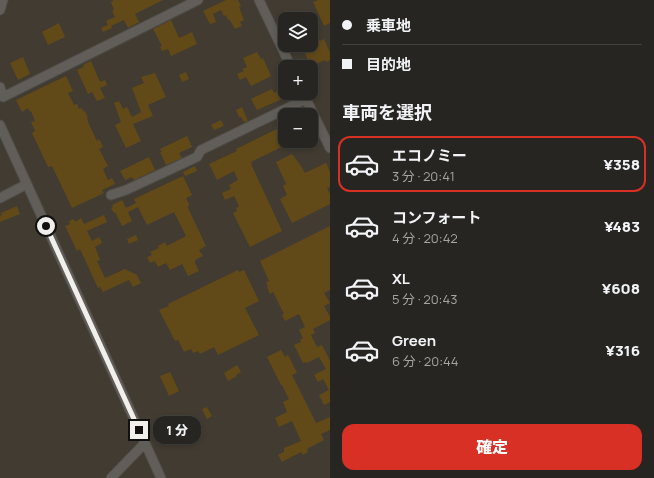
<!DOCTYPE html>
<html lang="ja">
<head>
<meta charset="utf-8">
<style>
  :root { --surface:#262521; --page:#2e2d2a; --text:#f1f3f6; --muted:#a4a5a5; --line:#42423f; --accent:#d93025 }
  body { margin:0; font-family:Manrope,"Noto Sans JP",sans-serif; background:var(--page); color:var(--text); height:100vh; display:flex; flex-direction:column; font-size:15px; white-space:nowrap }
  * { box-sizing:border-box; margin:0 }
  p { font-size:13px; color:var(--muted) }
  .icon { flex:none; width:22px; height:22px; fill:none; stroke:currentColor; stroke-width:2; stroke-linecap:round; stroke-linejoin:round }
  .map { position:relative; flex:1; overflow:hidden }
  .panel { display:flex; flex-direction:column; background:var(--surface); width:324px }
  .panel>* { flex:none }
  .guide { display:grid; align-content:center; height:88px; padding:0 12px; background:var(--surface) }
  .fabs { position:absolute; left:278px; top:12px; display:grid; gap:8px }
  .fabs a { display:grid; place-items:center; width:40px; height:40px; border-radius:8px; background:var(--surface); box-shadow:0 2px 6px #0003,0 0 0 1px var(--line); font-size:20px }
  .end { position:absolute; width:18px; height:18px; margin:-9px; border:5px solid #f1efec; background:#111; box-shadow:0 0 0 2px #111 }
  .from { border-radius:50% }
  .bubble { position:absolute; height:28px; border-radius:12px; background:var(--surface); box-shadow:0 2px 6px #0003,0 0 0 1px var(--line); font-size:13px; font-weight:800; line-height:28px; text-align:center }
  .guide b { display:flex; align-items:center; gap:14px; height:38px; font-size:15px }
  .guide b+b { border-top:1px solid var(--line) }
  .guide i { width:10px; height:10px; background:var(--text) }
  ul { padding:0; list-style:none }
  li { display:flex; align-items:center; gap:12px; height:56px; margin:0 8px 6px; padding:0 4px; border:2px solid transparent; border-radius:12px }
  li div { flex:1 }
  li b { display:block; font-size:15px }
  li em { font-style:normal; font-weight:800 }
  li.current { border-color:var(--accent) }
  li>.icon { width:36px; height:36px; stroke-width:1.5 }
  h2 { padding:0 12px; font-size:18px; line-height:48px }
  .primary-button { display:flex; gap:8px; margin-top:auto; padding:8px 12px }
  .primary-button a { flex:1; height:46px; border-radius:12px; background:var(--accent); color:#fff; font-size:16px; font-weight:800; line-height:46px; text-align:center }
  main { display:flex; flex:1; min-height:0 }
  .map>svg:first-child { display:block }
  .built { fill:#413b31; fill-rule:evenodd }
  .building { fill:#624a18 }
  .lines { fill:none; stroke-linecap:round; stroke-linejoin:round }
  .minor-casing { stroke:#4e4c48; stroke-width:11 }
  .minor { stroke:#615e59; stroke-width:9 }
  .route { stroke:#f1efec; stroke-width:5 }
</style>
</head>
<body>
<main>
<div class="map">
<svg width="330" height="478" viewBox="0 0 330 478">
  <rect width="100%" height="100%" fill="#33312c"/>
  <path class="built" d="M0,0h330v478h-330zM285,19h26v26h-26zM285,67h26v26h-26zM285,115h26v26h-26z"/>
  <path class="building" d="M114,0h49l-28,14 4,8 -11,6 -4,-8 -13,6 1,2 -9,4 -2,-4 7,-3 -2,-4 9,-4 -3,-6 2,-1 -3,-8z
    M226,0h12l3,6 -2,1 5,13 -4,2 2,4 -7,3 -6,-10 -1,1 -2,-5 -2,1 -3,-6 -8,4 3,8 -6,2 -7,-13z
    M318,0h12v23l-6,3 -11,-24z
    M171,20l8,18 13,-6 5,12 -26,12 -3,-7 -6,2 -2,-4 2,-1 -9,-17z
    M59,23l6,14 -17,8 -6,-13z
    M318,38l2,3 4,-2 6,14v7l-4,2 -1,-2 -14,6 -10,-21h10v-4z
    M257,52l4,7 2,-1 8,18 -20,10 -5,-9 -6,3 -3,-6 7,-3 -2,-2 5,-2 -4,-9z
    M23,57l7,17 -12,6 -8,-17z
    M91,61l9,21 5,-2 2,5 -7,3 5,10 -8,3 -5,-9 -4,2 -11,-24 7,-3 -1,-2z
    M186,72l3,7 -7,3 -3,-7z
    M155,73l11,24 -18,8 5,11 -20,8 8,17 -15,7 -11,-23 6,-3 -7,-19 5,-2 4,8 4,-2 5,10 9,-5 -9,-24 12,-5 -3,-6z
    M66,76l7,15 -5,2 6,12 3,-1 2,5 3,-1 2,4 1,-1 3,7h-1l1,4 9,19 2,-2 4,8 -4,2 9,17 -5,3 5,11 4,-2 3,6 -13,6 2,3 -32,15 -20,-42 -4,1 -16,-34 3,-2 -4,-9 4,-1 -4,-10 -1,1 -2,-4 -6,4 -6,-12z
    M272,89l2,4 4,-2 4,8 -25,11 -6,-11z
    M242,107l6,14 -4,1 -3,-5h-2l-3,-7z
    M221,120l3,6 -10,4 -3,-5z
    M285,125v16h9l-43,21 1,2h-1l31,67 -32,16 -17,-34 4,-2 -1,-3 3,-2 -5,-10 -9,4 -3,-7 9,-4 -2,-4 9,-5 -4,-9 -17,9 -8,-16 28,-13 -1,-2z
    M187,136l5,11 -13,6 3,5 -16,7 -6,-13h2l-2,-3z
    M292,154l9,12 4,7 21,-10 4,9v15l-3,1 3,6v10l-38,19 -12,-24 7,-4 -4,-9 3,-2 -10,-22z
    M149,157l6,13 -21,10 -2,-3 -7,3 -5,-9z
    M195,166l2,5 -12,5 -2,-4z
    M183,176l9,19 -6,3 3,6 -1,4 18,38 -7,4 4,6 -8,4v2l4,9 -11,5 -6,-12 -12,6 -4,-7 -8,4 -3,-6 -5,2 -3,-6 5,-2 -2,-3 9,-4 -1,-2 7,-4 2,4 19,-10 -12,-24 -27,13 -9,-18 -10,5 4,9 -10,5 -7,-14 -1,1 -3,-5 2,-1 -1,-2 10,-5 4,8 10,-5 -2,-4z
    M17,206l3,8 -20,8v-6l2,-1 -1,-2z
    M104,215l3,7 -20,9 5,10 7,-4 3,6 -7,4 5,13 -3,1 8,17 20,-9 12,6 4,8 -8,4 -4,-7 -26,12 -3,-5 -2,1 -18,-39 -3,2 -12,-25 5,-2 -1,-3 5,-2 1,3 6,-4 3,6z
    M330,226v64l-6,3 6,10 -6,3 6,11v3l-17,9 2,4 -4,2 6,12 5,-2 8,16v41l-6,3 -5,-10 10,-5 -6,-11 -5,3 -4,-7 12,-6 -7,-12 -12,6 -1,-1 -3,1 -9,-18 7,-3 -1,-2 3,-2 -4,-8 6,-3 -6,-13 -14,7 -3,-6 2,-1 -11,-22 -3,2 -3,-7h1l-2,-5 3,-1 -9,-20z
    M136,235l2,5 -9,4 -2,-5z
    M238,270l1,2 5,-2 15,31 -14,7 14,27 -41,20 -4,-8 -14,7 -2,-3 -5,2 -2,-4 -7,3 -6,-12 -3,1 -16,-31 10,-4 -1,-2z
    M281,350l4,7 3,-2 9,18 -5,2 24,48 14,-6v13l-9,4 3,6 -17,9 1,3 -5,3 -2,-3 -19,10 -4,-7 6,-3v-4l17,-7 -9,-20 -13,6 -4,-9 12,-6 -4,-10 6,-3 -7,-14h-1l-14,-28z
    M237,365l4,7 -5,3 1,1 -9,5 -4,-8z
    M170,372l9,19 -10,5 -9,-20z
    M207,407l5,9 -5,3 -5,-10z"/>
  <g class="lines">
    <defs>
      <path id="minor" d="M259,0l32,67
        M0,10l3,-10
        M0,87l3,10 195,-97
        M303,93l27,55
        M0,125l161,353
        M111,195l15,-5 71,-33 4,-7 105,-51
        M0,198l27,-14
        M111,478l34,-35"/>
    </defs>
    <use href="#minor" class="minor-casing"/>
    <use href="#minor" class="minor"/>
  </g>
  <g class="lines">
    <path class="route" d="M46,226l93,204"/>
  </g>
</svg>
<div class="fabs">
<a><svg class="icon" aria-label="layers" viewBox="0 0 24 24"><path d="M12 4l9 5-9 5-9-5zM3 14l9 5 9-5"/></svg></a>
<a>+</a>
<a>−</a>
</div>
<i class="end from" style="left:46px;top:226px"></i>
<i class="end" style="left:139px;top:430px"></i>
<div class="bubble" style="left:153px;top:416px;width:48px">1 分</div>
</div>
<section class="panel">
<div class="guide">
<b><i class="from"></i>乗車地</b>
<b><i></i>目的地</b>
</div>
<h2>車両を選択</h2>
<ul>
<li class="current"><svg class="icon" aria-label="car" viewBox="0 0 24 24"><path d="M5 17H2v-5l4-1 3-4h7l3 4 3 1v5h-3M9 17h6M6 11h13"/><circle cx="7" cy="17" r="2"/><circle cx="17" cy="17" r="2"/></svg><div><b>エコノミー</b><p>3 分 · 20:41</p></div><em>¥358</em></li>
<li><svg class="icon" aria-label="car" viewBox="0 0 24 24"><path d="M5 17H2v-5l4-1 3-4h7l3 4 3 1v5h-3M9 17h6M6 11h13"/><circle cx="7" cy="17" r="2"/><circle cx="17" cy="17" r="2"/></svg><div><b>コンフォート</b><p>4 分 · 20:42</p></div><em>¥483</em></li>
<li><svg class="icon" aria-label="car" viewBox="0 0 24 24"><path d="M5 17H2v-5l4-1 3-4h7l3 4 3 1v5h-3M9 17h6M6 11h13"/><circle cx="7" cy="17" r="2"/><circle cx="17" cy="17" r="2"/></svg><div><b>XL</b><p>5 分 · 20:43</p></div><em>¥608</em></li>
<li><svg class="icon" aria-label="car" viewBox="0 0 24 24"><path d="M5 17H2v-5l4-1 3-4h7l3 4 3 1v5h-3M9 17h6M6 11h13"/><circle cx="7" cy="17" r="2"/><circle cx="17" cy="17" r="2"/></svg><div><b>Green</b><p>6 分 · 20:44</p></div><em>¥316</em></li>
</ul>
<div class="primary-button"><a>確定</a></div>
</section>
</main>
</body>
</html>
